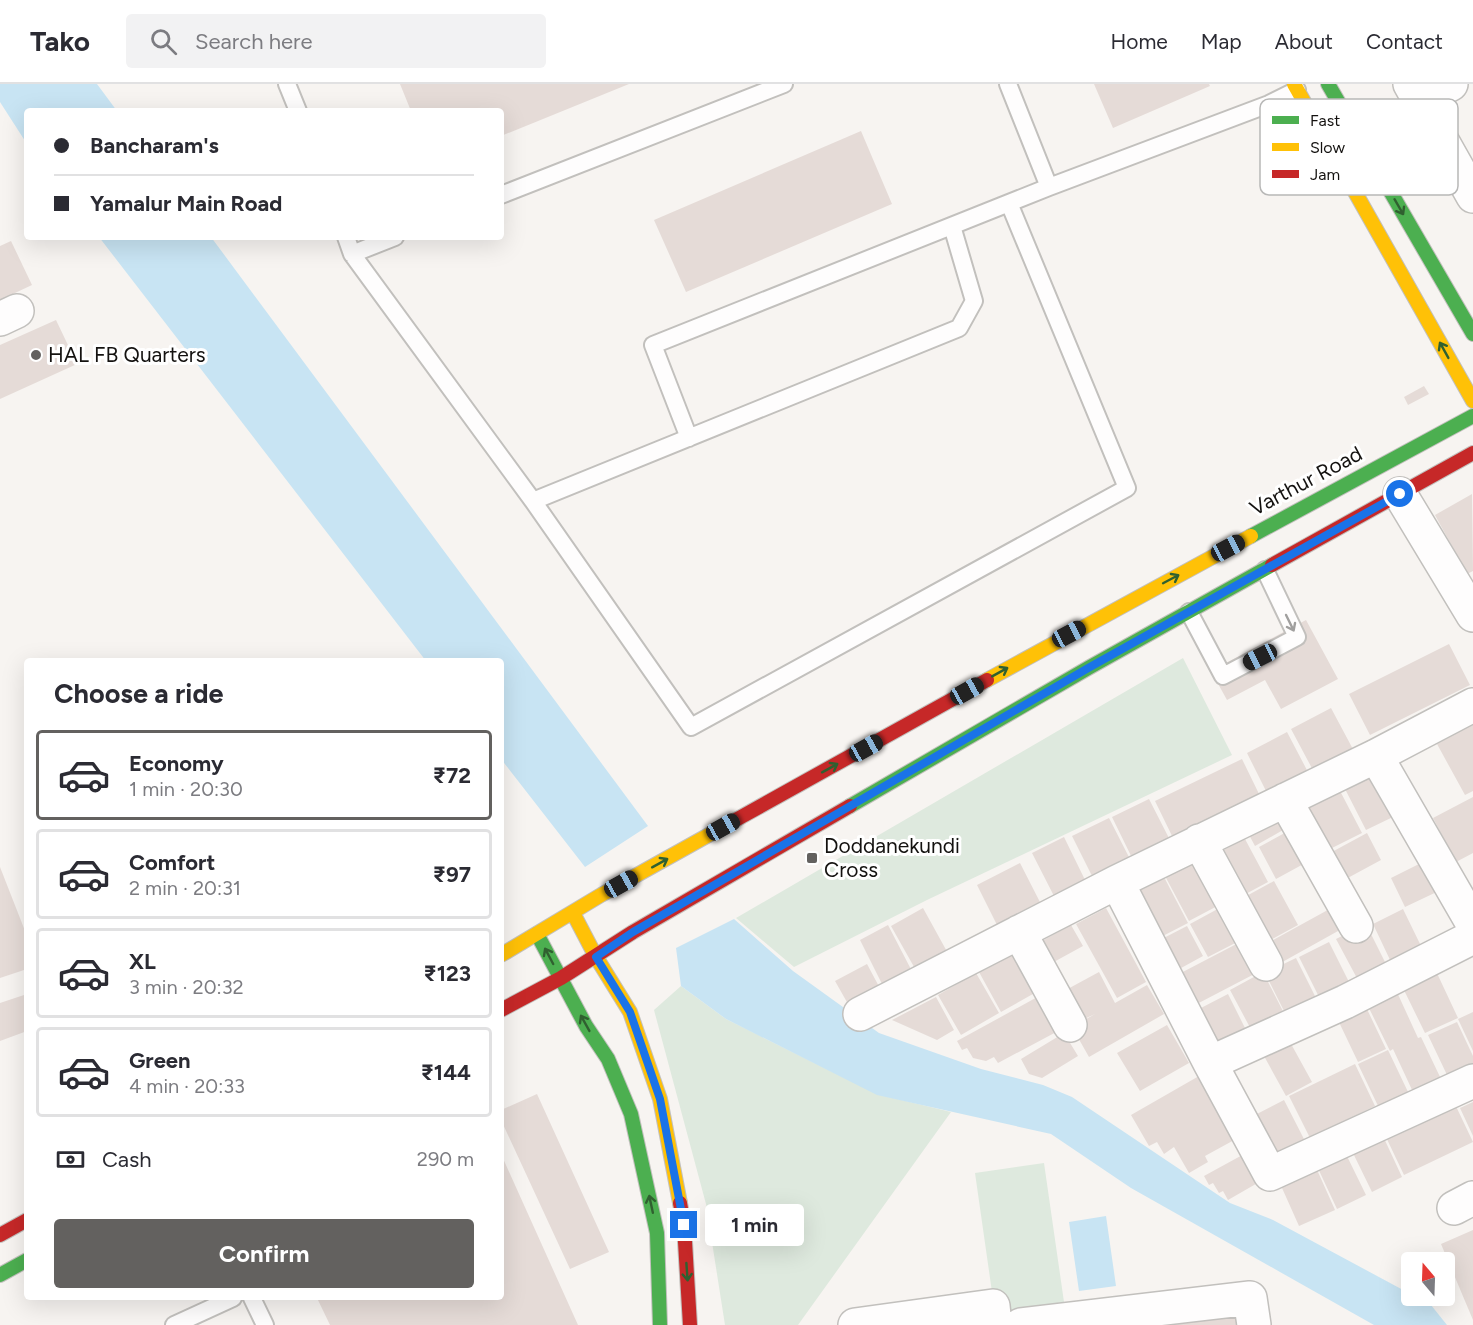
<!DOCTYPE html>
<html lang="en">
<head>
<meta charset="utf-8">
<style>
  :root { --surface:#fff; --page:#f2f2f3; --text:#2b2b33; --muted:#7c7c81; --line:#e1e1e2; --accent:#63615f }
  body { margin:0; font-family:Figtree,sans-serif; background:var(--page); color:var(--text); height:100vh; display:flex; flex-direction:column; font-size:22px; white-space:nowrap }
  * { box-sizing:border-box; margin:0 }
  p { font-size:20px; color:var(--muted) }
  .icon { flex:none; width:33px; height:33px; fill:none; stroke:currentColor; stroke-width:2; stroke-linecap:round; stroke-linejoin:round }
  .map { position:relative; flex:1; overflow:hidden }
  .details { position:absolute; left:24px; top:574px; width:480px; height:642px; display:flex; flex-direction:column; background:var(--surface); border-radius:6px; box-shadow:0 6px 24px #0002 }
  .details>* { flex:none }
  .guide { position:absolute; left:24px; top:24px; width:480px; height:132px; border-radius:6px; box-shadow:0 6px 24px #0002; display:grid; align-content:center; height:132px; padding:0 30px; background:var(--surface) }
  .needle { width:39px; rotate:341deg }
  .buttons { position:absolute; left:1401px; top:1168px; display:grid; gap:12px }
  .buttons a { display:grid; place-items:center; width:54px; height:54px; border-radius:6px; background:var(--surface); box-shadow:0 6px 24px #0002; font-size:30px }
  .end { position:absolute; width:27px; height:27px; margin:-14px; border:8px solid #1a73e8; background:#fff; box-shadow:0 0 0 3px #fff }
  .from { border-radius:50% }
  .bubble { position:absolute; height:42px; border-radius:6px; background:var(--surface); box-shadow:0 6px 24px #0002; font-size:20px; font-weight:700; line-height:42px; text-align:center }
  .car { position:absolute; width:18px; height:36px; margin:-18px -9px; border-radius:8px; box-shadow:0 0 4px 2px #0007; background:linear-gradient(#222 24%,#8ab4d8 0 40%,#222 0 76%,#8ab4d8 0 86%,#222 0) }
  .guide b { display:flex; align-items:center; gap:21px; height:57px; font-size:22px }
  .guide b+b { border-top:2px solid var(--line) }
  .guide i { width:15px; height:15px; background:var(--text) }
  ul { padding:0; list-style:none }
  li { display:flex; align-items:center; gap:18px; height:90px; margin:0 12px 9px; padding:0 18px; border:3px solid var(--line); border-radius:6px }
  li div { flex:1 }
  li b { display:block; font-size:22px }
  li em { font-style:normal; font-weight:700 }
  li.current { border-color:var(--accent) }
  li>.icon { width:54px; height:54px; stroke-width:1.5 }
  h2 { padding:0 30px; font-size:27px; line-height:72px }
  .pay { display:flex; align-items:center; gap:15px; height:66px; padding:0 30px; font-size:22px }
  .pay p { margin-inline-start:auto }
  .button { display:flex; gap:12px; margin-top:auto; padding:12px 30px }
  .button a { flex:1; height:69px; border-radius:6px; background:var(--accent); color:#fff; font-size:24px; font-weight:700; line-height:69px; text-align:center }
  header { display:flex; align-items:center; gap:36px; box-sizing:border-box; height:84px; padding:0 30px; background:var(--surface); border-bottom:2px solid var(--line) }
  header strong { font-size:28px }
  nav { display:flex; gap:33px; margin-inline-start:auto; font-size:21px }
  .search { width:420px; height:54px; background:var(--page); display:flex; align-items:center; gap:15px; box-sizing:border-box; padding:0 21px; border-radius:6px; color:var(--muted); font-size:22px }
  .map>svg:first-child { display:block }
  .green { fill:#dee9de }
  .water { fill:#c8e4f3 }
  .building { fill:#e5dbd7 }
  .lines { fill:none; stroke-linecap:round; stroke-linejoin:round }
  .lane-casing { stroke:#c2c0bd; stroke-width:20 }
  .street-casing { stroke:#c2c0bd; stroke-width:36 }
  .fast-casing { stroke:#c2c0bd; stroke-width:16 }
  .slow-casing { stroke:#c2c0bd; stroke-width:16 }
  .jam-casing { stroke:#c2c0bd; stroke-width:16 }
  .lane { stroke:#fefdfd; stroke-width:16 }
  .street { stroke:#fefdfd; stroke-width:33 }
  .fast { stroke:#4caf50; stroke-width:14 }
  .slow { stroke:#ffc107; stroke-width:14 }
  .jam { stroke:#c62828; stroke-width:14 }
  .oneway { stroke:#306030 }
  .oneway2 { stroke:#a09f9e }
  .route { stroke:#1a73e8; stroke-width:8 }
  .poi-dot { fill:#63615f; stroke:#fff; stroke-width:2 }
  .labels { text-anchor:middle; stroke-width:6; stroke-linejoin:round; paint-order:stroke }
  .poi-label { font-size:21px; fill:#141210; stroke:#fff; text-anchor:start }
  .street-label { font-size:21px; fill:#141210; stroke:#fff }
  .key { fill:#fff; stroke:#b8b8b7; stroke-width:1.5 }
  .key-label { font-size:16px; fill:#141210 }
</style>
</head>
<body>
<header>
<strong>Tako</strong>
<div class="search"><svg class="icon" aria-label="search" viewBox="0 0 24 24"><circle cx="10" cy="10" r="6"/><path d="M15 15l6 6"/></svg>Search here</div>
<nav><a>Home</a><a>Map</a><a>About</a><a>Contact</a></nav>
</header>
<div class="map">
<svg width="1473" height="1241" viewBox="0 0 1473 1241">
  <rect width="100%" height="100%" fill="#f7f4f1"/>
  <path class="green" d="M1183,574l49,97 -305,145 -133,67 -58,-49z
    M681,902l45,33 151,75 74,18 -153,213h-73l-19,-121 -52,-194z
    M1044,1079l20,139 -69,11 -20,-140z"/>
  <path class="water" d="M0,0h97l20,27h-90v33l-27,-42z
    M99,153h112l437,589 -63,41 -84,-108v-97l-75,-1z
    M734,835l59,52 86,62 102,36 62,16 29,12 158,106 43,17 158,85 16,20h-73l-243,-137 -80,-54 -174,-39 -151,-76 -45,-33 -5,-38z
    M1106,1132l10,70 -37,5 -10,-69z"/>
  <path class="building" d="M400,0h229l-128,52v-25h-90z
    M1094,0h115l1,2 -97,42z
    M861,47l31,73 -206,88 -32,-72z
    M11,157l21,44 -32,15v-54z
    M56,236l21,44 -77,35v-54z
    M1424,302l5,8 -21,11 -4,-8z
    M1472,410l1,77 -6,3 -32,-59z
    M1306,536l32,59 -57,30 -16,-29 -38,20 -16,-29z
    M1449,560l21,41 -100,50 -21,-41z
    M1331,624l24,45 -40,21 -24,-45z
    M1473,640v67l-8,4 -28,-51z
    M1287,648l22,42 -41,21 -21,-42z
    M1242,675l19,39 -87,42 -19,-39z
    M1373,689l22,43 -29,14 -22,-43z
    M1339,705l23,44 -34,17 -23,-43z
    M1473,713v56l-17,9 -23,-44z
    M1149,715l24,47 -38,18 -23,-47z
    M1275,733l8,13 -28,16 -7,-13z
    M1109,734l24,47 -37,19 -24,-48z
    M1292,745l17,32 -33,18 -17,-32z
    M1367,749l14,27 -37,20 -14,-27z
    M1064,753l22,45 -31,16 -23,-45z
    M1245,755l23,43 -28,15 -24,-43z
    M1199,774l24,45 -34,18 -24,-45z
    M1429,775l14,30 -38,18 -14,-29z
    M1020,779l23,45 -44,21 -22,-44z
    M0,783l27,69v33l-27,9z
    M1164,793l24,46 -33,17 -24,-46z
    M1274,797l24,44 -33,18 -24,-44z
    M1225,821l18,34 -35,18 -18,-33z
    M1335,822l12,20 -70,39 -11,-21z
    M923,824l27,49 -32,17 -27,-48z
    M1106,824l40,74 -29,16 -41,-74z
    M1403,825l19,39 -31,14 -18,-38z
    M1366,840l22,44 -29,14 -23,-43z
    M888,841l27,52 -29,15 -26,-52z
    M1071,841l12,21 -31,17 -12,-21z
    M1187,842l16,30 -31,17 -16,-31z
    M1248,854l16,31 -71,37 -16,-31z
    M1329,858l22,44 -30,15 -22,-44z
    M1017,867l23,39 -39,22 -22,-40z
    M1296,874l22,44 -31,15 -22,-44z
    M867,880l16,30 -31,17 -17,-30z
    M1435,885l23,49 -33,15 -24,-49z
    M1099,888l16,31 32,-18 17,29 -75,43 -17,-30 23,-13 -15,7 -16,-30z
    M1263,888l24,47 -33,16 -24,-45z
    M976,889l23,40 -38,22 -23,-40z
    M1396,906l22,48 3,-1 20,42 -28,13 -20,-43 -3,2 -23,-47z
    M27,910v37l-27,10v-38z
    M1228,910l20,40 -29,15 -20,-40z
    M1041,911l19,35 -62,33 -4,-6 -8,4 -13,-3 -6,-10 -5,2 -5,-9z
    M936,913l18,33 -17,10 -45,-20z
    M1365,921l21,44 -28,13 -21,-44z
    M1473,928v39l-15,-32z
    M1457,938l16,34v9l-25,12 -20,-42z
    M1167,941l22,38 -49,28 -23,-38z
    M1064,949l14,23 -36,22 -13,-4 -8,-15z
    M1290,958l22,40 -26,14 -22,-40z
    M1388,966l21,44 -30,14 -21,-44z
    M1355,980l20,42 -65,32 -21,-42z
    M1199,992l37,63 -31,17 3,6 -19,11 -15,-26 -10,7 -7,-12 -8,4 -18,-31z
    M537,1010l72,158 -39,17 -69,-149v-10z
    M1284,1016l21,41 -31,16 -21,-41z
    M1453,1016l20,42 -69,33 -20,-42z
    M1473,1018v34l-13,-28z
    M1382,1050l20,43 -30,15 -21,-43z
    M1343,1064l23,47 -29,14 -22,-47z
    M1246,1069l15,28 -33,19 -5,-9 -4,2 -6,-10 -4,2 -5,-9z
    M501,1070l77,171h-248l-13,-27h184z
    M1314,1079l21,47 -36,16 -21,-47z
    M1473,1146v90l-32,-76z
    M1234,1225l3,16h-62l-2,-12z"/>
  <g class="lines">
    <defs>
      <path id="lane" d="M287,0l11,27
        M1008,0l41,103
        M501,111l283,-111
        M346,153l6,17 181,247 158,226 436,-239 -118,-285
        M352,170l43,-17
        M689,354l-36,-93 396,-158 220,-83 28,-14
        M533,417l426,-173 15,-27 -22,-75
        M1189,528l34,64 74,-39 -32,-67
        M252,1214l13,27
        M174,1241l59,-27"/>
      <path id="street" d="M1410,0l63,112
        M1420,17l31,-17
        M0,235l17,-8
        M1400,410l73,121
        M1376,672l97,168
        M1285,716l71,126
        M1199,757l67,123
        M1117,798l93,181 60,111 203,-93
        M1019,848l51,93
        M860,930l257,-132 259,-126 97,-51
        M1210,979l135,-61 128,-65
        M1454,1124l19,-10
        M855,1241l138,-19 2,19
        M1021,1241l229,-27 4,27"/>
      <path id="fast" d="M1328,0l145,250
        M1251,452l222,-120
        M850,722l240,-139 182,-102
        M537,850l49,92 22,33 23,55 26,119 3,92
        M0,1191l27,-15"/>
      <path id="slow" d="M1294,0l179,317
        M987,596l264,-144
        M573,829l23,44 34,55 30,87 20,104
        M501,871l100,-60 122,-68"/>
      <path id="jam" d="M1272,481l201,-112
        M723,743l264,-147
        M501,926l60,-32 72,-46 217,-126
        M680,1119l4,22 6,100
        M0,1151l27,-15"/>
    </defs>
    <use href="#lane" class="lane-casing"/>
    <use href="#street" class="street-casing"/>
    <use href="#fast" class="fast-casing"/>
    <use href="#slow" class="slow-casing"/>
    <use href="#jam" class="jam-casing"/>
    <use href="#lane" class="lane"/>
    <use href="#street" class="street"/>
    <use href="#fast" class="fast"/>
    <use href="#slow" class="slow"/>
    <use href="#jam" class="jam"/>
  </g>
  <defs><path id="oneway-shaft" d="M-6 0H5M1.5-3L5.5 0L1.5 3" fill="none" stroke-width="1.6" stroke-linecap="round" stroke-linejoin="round" transform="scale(1.5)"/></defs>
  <g class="oneway">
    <use href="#oneway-shaft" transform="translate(1399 123) rotate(60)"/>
    <use href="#oneway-shaft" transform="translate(1444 266) rotate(-119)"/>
    <use href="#oneway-shaft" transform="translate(1171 495) rotate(-28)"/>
    <use href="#oneway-shaft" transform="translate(1000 588) rotate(-29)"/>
    <use href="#oneway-shaft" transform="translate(830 684) rotate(-29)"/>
    <use href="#oneway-shaft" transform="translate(660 779) rotate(-29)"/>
    <use href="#oneway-shaft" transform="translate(549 872) rotate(-118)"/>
    <use href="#oneway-shaft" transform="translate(585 939) rotate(-119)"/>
    <use href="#oneway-shaft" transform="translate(651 1120) rotate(-102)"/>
    <use href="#oneway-shaft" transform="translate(687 1188) rotate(86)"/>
  </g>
  <use class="oneway2" href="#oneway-shaft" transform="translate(1290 539) rotate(64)"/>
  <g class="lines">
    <path class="route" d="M684,1141l-24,-126 -30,-87 -34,-55 37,-25 457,-265 310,-173"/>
  </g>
  <g class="poi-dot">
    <circle cx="36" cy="271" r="6"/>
    <rect x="806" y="768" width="12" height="12" rx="3"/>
  </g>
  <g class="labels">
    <g class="poi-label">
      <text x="48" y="278">HAL FB Quarters</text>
      <text x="824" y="769">Doddanekundi<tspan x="824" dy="24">Cross</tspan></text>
    </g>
    <g class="street-label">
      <text transform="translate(1306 397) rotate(-28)" y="7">Varthur Road</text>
    </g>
  </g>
  <rect x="1260" y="15" width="198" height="96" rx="9" class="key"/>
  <rect x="1272" y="32" width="27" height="8" fill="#4caf50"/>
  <rect x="1272" y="59" width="27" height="8" fill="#ffc107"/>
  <rect x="1272" y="86" width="27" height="8" fill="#c62828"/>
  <g class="key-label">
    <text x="1310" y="42">Fast</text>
    <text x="1310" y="69">Slow</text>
    <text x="1310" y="96">Jam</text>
  </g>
</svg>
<div class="buttons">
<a><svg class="needle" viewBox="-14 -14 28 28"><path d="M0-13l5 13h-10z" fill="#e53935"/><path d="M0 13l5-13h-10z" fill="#7c7c81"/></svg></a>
</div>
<i class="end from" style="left:1400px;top:410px"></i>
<i class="end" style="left:684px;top:1141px"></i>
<div class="bubble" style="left:705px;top:1120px;width:99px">1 min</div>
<i class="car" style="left:1228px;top:464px;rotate:62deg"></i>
<i class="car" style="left:1069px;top:550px;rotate:62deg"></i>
<i class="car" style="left:1260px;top:573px;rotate:243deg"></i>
<i class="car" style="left:967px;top:607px;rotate:61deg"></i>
<i class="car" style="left:866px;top:664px;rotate:61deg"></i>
<i class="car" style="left:723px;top:743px;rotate:61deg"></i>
<i class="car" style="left:621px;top:800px;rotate:61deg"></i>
<div class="guide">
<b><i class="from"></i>Bancharam's</b>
<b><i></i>Yamalur Main Road</b>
</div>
<section class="details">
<h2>Choose a ride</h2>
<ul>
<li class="current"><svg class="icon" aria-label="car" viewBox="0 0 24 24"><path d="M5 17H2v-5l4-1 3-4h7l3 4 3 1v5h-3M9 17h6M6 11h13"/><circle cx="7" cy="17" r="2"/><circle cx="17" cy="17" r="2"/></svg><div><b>Economy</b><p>1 min · 20:30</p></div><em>₹72</em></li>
<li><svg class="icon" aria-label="car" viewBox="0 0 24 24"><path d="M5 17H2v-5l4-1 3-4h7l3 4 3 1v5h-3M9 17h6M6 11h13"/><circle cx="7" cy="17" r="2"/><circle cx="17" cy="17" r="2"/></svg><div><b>Comfort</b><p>2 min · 20:31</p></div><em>₹97</em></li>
<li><svg class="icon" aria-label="car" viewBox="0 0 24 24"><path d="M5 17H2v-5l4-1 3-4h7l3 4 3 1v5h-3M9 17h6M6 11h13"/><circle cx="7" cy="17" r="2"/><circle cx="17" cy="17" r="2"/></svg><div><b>XL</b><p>3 min · 20:32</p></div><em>₹123</em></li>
<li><svg class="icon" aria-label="car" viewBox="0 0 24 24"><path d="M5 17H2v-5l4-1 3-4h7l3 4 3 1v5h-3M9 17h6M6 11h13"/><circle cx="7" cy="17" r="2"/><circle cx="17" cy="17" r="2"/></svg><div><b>Green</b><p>4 min · 20:33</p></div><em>₹144</em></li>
</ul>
<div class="pay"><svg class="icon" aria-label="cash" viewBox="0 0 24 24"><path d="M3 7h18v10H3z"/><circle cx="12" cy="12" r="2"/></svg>Cash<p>290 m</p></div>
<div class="button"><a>Confirm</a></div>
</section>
</div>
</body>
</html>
